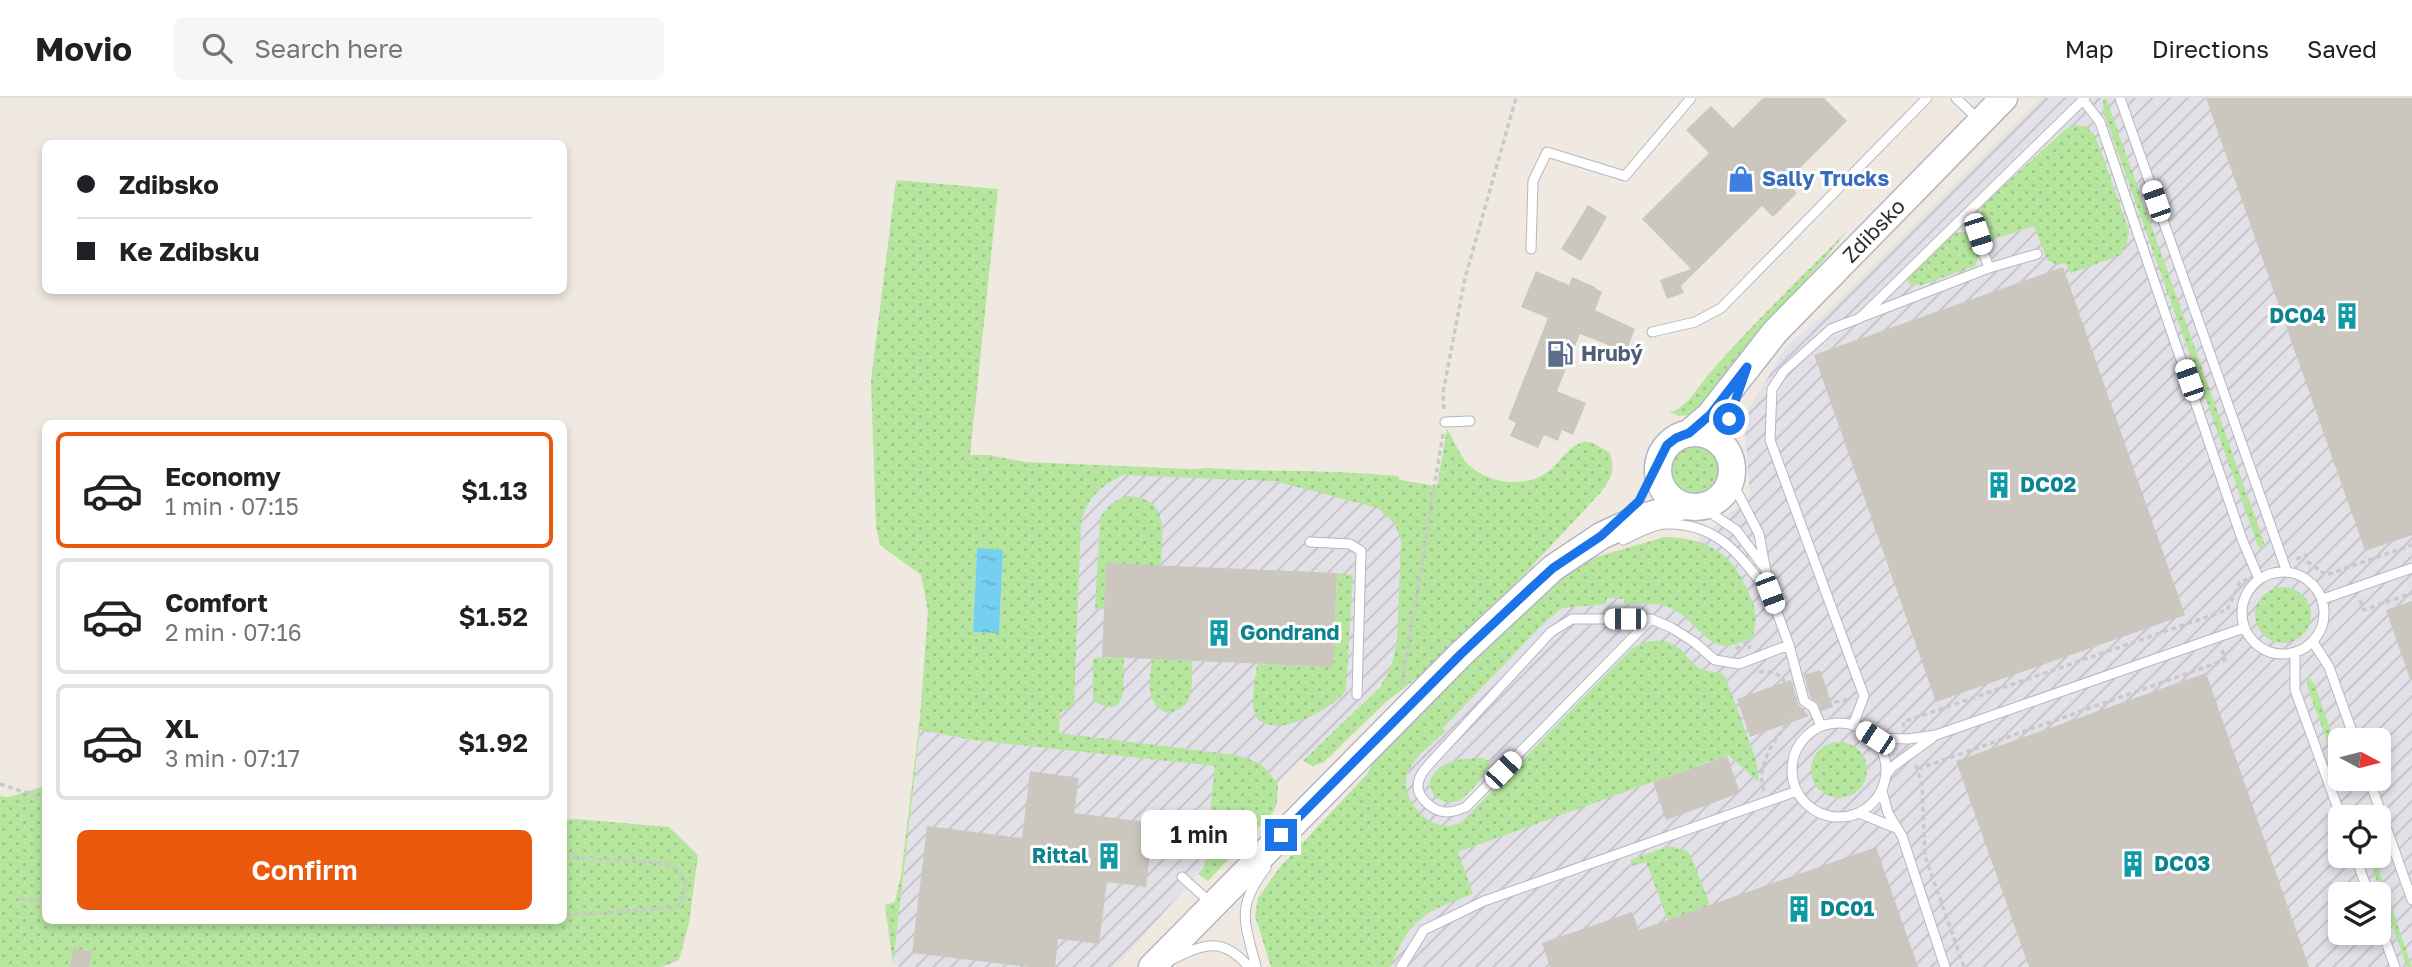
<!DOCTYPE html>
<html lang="en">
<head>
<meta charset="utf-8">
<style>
  :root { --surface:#fff; --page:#f6f6f6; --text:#202124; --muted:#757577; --line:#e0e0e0; --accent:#ea580c }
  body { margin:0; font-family:"Golos Text",sans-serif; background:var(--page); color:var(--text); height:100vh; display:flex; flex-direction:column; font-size:26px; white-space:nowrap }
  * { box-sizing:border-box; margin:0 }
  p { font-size:23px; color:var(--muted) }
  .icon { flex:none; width:38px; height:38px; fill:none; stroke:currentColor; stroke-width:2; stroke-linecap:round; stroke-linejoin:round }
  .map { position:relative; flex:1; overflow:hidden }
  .side { position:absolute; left:42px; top:322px; width:525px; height:504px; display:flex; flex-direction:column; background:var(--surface); border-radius:10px; box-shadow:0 4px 10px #0003 }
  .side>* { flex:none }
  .hud { position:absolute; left:42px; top:42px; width:525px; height:154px; border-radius:10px; box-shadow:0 4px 10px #0003; display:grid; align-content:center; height:154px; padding:0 35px; background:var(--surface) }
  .needle { width:46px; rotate:97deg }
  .tools { position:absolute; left:2328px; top:630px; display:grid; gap:14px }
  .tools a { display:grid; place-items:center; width:63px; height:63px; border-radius:10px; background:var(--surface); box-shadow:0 4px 10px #0003; font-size:35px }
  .end { position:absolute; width:32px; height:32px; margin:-16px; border:9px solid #1a73e8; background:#fff; box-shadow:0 0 0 4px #fff }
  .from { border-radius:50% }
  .bubble { position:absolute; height:49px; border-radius:10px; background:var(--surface); box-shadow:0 4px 10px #0003; font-size:23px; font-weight:600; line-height:49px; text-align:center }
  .car { position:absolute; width:21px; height:42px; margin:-21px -10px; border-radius:9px; box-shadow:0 0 5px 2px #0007; background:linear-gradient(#fff 24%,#345 0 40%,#fff 0 76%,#345 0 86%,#fff 0) }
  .hud b { display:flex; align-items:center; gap:24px; height:66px; font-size:26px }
  .hud b+b { border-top:2px solid var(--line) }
  .hud i { width:18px; height:18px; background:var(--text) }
  ul { padding:12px 0 0; list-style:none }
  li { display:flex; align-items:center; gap:21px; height:116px; margin:0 14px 10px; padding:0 21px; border:4px solid var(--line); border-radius:10px }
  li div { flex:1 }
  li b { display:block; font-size:26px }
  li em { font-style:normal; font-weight:600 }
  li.current { border-color:var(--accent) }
  li>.icon { width:63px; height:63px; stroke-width:1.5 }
  .cta { display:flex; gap:14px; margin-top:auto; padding:14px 35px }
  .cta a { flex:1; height:80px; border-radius:10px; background:var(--accent); color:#fff; font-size:28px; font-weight:600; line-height:80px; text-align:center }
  header { display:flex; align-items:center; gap:42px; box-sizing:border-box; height:98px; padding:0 35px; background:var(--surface); border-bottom:2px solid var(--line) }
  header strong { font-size:33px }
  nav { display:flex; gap:38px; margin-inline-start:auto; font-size:24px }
  .search { width:490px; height:63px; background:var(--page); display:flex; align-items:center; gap:18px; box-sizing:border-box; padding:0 24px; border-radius:10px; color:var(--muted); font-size:26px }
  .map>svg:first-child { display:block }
  .industrial { fill:url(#industrial-furrows); fill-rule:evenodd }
  .grass { fill:url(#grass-dots); fill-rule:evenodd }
  .water { fill:url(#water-ripples) }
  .building { fill:#cbc7bf }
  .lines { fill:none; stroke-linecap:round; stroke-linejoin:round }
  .service-casing { stroke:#b4b7c1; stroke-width:11 }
  .secondary-casing { stroke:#b4b7c1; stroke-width:29 }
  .path { stroke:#c9c9c9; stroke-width:3.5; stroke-dasharray:5 3.5; stroke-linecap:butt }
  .service { stroke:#fff; stroke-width:9 }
  .secondary { stroke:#fff; stroke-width:26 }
  .route { stroke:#1a73e8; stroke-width:9 }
  .labels { text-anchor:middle; stroke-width:6; stroke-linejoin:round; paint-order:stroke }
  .shop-label { font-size:21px; font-weight:bold; fill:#366cbe; stroke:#fff; text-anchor:start }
  .street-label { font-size:21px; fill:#2e2e2e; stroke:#fff }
  .culture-label { font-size:21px; font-weight:bold; fill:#0d838f; stroke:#fff; text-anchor:start }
  .service-label { font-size:21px; font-weight:bold; fill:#4e5e75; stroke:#fff; text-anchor:start }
</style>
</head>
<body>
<header>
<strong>Movio</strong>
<div class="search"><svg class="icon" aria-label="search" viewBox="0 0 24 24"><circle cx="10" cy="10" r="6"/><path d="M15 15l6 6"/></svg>Search here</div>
<nav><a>Map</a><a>Directions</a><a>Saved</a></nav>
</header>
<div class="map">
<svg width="2412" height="869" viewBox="0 0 2412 869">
  <defs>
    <pattern id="industrial-furrows" width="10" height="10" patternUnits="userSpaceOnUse" patternTransform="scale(1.75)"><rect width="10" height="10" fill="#e3e1e8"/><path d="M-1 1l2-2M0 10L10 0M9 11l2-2" fill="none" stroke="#c3c1c7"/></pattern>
    <pattern id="grass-dots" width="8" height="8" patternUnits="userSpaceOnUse" patternTransform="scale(1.75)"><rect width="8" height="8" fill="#b6e59e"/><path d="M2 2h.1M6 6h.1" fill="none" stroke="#9dc588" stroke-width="1.8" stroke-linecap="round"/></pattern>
    <pattern id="water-ripples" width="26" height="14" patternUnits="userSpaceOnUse" patternTransform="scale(1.75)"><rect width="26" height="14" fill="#75cff0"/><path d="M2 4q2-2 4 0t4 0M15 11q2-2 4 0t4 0" fill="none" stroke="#66b2ce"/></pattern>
  </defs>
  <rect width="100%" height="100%" fill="#efe9e1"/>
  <path class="industrial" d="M2042,0h370v869h-1034l22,-221 146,-140 144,-59 60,-51 -6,-79 42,-70 40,-34zM2340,642h38v39h-38zM2340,719h38v39h-38zM2340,796h38v39h-38z
    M1121,373l305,15 -28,182 -95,93 -3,-2 -22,24 -4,-7 -215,-42 1,-23h5l9,-8 7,-182 5,-15 15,-19 21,-11z
    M920,632l52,10 244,26 -12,101 -82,93 -9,7h-213l-7,-3z"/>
  <path class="grass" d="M2106,0l158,444 -1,8 -5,-4 -155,-435v-10z
    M2073,27l12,1 10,9 34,96 -2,13 -6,11 -50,18 -6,-10 -7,2 -11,-5 -13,-34 -43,14 -10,-27 1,-8 85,-77z
    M896,82l102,9 -28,266h19l36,7 168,7c19,-2 36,1 54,1 51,1 101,1 151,6l2,4 37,6 10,-57c6,9 10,20 16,29 18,26 65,33 88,11 10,-9 21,-26 34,-27 9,-1 17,7 25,11 5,17 2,25 -9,39l-79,85 -100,97 -35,27 -63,61 -11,4 -10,-5 78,-75 11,-22 5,-23 4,-100 -6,-17 -17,-16 -104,-27 -151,-6c-23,12 -33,20 -42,46l-7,182 -4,6 -10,3 -1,21 177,22 24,8 18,20 -1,20 -4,9 -65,69 -10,-7 6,-7 11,-101 -243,-26 -52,-10 -27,234 -8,-59 10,-3 6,-27 19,-157 8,-107 -7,-36 -41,-30 -4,-18 -5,-147zM977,451l26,1 -4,83 -26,-1z
    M1847,133l-24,30 -66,72 -23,28 -17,30 -25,24 -13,1 -10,-4c15,-1 29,-24 38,-36 44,-51 93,-97 140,-145z
    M1958,134c14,0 17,12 21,24l-4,10 -53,19h-12l-3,-6 1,-2 43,-43z
    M1667 371a28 28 0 1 1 56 0a28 28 0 1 1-56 0Z
    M1127,398c44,2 35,37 34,70l-57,43h-9l5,-92 12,-14z
    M1664,439c42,1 65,13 83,52 10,22 11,30 4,53l-4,-3c-38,24 -48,-21 -79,-32 -14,-5 -30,-3 -44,-3v-5l-17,-1 -1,6 -44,4 -17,14 -102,106 2,4c-12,11 -31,25 -37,40 -8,20 10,46 29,52 9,4 18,1 26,-3l168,-172c16,-9 32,-13 48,-1 6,4 10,12 16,17 7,6 18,7 27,8l3,4 31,82 3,23 -31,-27 -270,97 15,42c-23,8 -49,17 -64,37 -8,10 -13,25 -19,36h-119l-16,-51 3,-18 22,-31 87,-93 16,-30 176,-166 34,-20z
    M1337,475l16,2 -7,115c-13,19 -68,49 -88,29 -10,-12 -2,-41 -1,-55l76,3z
    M2255 517a28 28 0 1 1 56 0a28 28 0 1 1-56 0Z
    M1093,560h31c-1,10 1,33 -3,41 -5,13 -21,8 -28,0z
    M1152,561l40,2c-1,25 5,47 -25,52 -23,-11 -17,-31 -15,-54z
    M2308,578l7,9 25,72v20l-33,-91z
    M1811 672a28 28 0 1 1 56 0a28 28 0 1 1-56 0Z
    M1481,660l9,3c-1,10 -23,37 -33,40 -8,3 -16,0 -23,-5l-5,-14c11,-23 30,-23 52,-24z
    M45,688l1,134h518v-100l12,-1 93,8 29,28 -9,68 -10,37 -17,7h-662v-171l8,1z
    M1669,748l16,4 5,4 20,51 -42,15 -22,-58 -14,4 -2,-6z
    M2368,758h6l38,111h-5z"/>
  <path class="water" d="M977,450l26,2 -4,83 -26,-1z"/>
  <path class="building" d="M1763,0h61l23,23 -61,61 11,11 -24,24 -11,-11 -81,80 3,7 -17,6 -7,-19 31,-11 -49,-50 67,-66 -23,-23 25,-24 22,22z
    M2206,0h206v437l-47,16z
    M1588,107l19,12 -26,44 -20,-12z
    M2063,169l122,348 -249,87 -122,-347z
    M1536,173l33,14 3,-8 23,10v1l7,4 -7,18 40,19 -9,23 -46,-18 -23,57 29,12 -13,32 -11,-5 -4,11 -14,-6 -6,13 -28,-12 6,-13 -8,-4 40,-101 -27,-11z
    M1106,465l231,10 -4,94 -231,-10z
    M2412,503v77l-2,1 -24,-69z
    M1820,572l13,37 -11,4 -5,-9 -7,-5 -6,-22z
    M2206,575l103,294h-280l-73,-206z
    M1791,582l7,24 11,12 -59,21 -13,-38z
    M1727,658l13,37 -74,27 -13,-38z
    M1030,673l49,7 -5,35 80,10 -8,64 -39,-5 -8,62 -41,-5 -3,28h-27l-116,-14 15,-127 95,12z
    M1876,749l42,120h-368l-8,-24 90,-31 7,18z
    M74,850l18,4 -3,15h-19z"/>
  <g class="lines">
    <defs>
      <path id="service" d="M1956,0l24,23
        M2120,0l167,474
        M2083,2l17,22 142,417 17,40
        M1965,117l12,19 12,34
        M1531,151l2,-68 14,-29 78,24 66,-78
        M1864,218l125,-48 48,-14
        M1652,234l43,-10 26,-14 206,-210
        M1445,324l25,-1
        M1731,382l28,54 11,59 19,52 15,56 9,6 8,19
        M1702,409l34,23 28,37
        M1623,442c12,-5 28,-15 41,-16 53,-2 75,30 104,68
        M1310,444l40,2 11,7 -4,144
        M2242 515a41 41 0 1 1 82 0a41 41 0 1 1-82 0Z
        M2323,501l89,-31
        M1651,521l-185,188c-16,7 -28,8 -41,-6 -4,-4 -7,-9 -7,-15 0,-10 8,-18 14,-25l119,-129 21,-13h79l21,9 22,14 21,18 24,4 50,-19
        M2313,544l16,25 26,73
        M2295,555v37l46,127
        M1792 672a47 47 0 1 1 94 0a47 47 0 1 1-94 0Z
        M1853,627l11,-29 -94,-256 2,-51 12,-18 47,-42 29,-11 225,-220
        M1875,640l33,1 28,-4 308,-107
        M1886,677l6,-8 40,-29
        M2369,681l43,121
        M1882,693l6,22 14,23 43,131
        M1859,715l37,15
        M2355,758l14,38
        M1182,779l29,26
        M2378,822l17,47
        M1173,861c33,-16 50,-22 76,8
        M1256,869c-11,-45 -21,-59 10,-99
        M1401,869l23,-37 60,-29 313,-110"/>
      <path id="secondary" d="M1658 372a37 37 0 1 1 74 0a37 37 0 1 1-74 0Z
        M1689,335l21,-18 65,-83 229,-234
        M1152,869l309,-313 92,-86 48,-32 41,-19 42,-11"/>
    </defs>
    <use href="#service" class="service-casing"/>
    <use href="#secondary" class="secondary-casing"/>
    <path class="path" d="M1444,311l-1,-16 22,-115 51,-180
      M2296,461l10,-4 2,7 18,13 86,-30
      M2360,502l4,10 48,-17
      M1736,551l11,-7 3,7
      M1759,574c11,-2 20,1 26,10
      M1402,584l41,-248
      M1826,606l20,-4 3,1
      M1904,629l-1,-5 324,-112 13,-28 7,-3
      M1916,667l6,20 3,71 39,111
      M1918,671l307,-109 -3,-10
      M0,686l46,15
      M1764,693c-10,-28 16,-59 33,-79
      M564,759l99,6 15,7 8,14 -5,19 -9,5 -108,7
      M20,801l26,3
      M329,822l59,5 77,-5"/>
    <use href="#service" class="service"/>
    <use href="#secondary" class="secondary"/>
  </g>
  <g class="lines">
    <path class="route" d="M1281,737l180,-181 68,-64 24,-22 48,-32 38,-35 28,-56 9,-7 13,-5 21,-18 37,-48 -18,52"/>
  </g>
  <defs>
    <symbol id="shop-bare" viewBox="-9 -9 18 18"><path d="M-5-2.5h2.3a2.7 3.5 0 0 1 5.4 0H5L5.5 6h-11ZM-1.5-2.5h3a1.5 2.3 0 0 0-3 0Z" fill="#3f7fe0" stroke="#fff" stroke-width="2.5" paint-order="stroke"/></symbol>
    <symbol id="building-bare" viewBox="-9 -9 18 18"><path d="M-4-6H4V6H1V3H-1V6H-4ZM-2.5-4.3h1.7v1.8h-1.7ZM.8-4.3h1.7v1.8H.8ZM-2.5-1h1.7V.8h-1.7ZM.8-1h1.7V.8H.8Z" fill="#0f9aa8" stroke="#fff" stroke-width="2.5" paint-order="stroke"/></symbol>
    <symbol id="fuel-bare" viewBox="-9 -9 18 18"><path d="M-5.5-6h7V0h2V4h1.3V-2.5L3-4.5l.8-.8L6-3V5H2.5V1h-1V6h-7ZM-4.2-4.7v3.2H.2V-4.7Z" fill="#5c6f8a" stroke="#fff" stroke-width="2.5" paint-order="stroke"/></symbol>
  </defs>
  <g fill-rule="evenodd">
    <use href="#shop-bare" x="1722" y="62" width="38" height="38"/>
    <use href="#building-bare" x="2328" y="199" width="38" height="38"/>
    <use href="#fuel-bare" x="1541" y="237" width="38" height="38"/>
    <use href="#building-bare" x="1980" y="368" width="38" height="38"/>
    <use href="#building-bare" x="1200" y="516" width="38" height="38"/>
    <use href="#building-bare" x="1090" y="739" width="38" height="38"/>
    <use href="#building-bare" x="2114" y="747" width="38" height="38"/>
    <use href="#building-bare" x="1780" y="792" width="38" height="38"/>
  </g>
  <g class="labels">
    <g class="shop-label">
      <text x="1762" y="88">Sally Trucks</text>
    </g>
    <g class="street-label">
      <text transform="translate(1874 133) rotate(-46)" y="7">Zdibsko</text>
    </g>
    <g class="culture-label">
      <text x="2326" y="225" text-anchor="end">DC04</text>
      <text x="2020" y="394">DC02</text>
      <text x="1240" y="542">Gondrand</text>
      <text x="1088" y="765" text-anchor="end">Rittal</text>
      <text x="2154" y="773">DC03</text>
      <text x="1820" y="818">DC01</text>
    </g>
    <g class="service-label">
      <text x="1581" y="263">Hrubý</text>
    </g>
  </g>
</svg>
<div class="tools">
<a><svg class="needle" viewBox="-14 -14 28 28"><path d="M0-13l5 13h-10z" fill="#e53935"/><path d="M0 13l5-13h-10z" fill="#757577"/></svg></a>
<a><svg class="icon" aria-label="locate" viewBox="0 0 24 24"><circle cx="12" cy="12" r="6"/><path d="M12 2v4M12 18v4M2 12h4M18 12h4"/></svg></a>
<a><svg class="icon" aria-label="layers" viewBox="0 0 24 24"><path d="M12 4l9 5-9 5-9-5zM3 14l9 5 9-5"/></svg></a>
</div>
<i class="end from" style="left:1729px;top:321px"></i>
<i class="end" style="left:1281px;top:737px"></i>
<div class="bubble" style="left:1141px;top:712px;width:116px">1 min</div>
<i class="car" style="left:2156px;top:103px;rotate:341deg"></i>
<i class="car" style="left:1978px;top:136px;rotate:162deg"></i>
<i class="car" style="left:2189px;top:282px;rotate:341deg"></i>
<i class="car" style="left:1770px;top:495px;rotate:159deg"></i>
<i class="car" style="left:1625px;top:521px;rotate:270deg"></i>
<i class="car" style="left:1875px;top:640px;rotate:303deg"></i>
<i class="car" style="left:1503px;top:672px;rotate:44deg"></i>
<div class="hud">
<b><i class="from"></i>Zdibsko</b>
<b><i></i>Ke Zdibsku</b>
</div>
<section class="side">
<ul>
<li class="current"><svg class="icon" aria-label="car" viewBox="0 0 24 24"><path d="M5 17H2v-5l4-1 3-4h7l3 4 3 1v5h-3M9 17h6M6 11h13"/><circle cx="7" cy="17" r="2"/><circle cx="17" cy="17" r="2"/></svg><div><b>Economy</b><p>1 min · 07:15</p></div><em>$1.13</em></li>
<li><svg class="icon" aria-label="car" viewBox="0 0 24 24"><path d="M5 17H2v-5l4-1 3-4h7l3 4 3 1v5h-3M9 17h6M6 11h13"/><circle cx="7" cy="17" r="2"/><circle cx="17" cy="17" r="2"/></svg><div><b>Comfort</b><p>2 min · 07:16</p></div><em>$1.52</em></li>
<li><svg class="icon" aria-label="car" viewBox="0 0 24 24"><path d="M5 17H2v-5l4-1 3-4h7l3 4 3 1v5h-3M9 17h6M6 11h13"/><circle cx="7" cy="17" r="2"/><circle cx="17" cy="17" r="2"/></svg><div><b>XL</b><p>3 min · 07:17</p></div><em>$1.92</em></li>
</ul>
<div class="cta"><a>Confirm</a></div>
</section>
</div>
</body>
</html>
